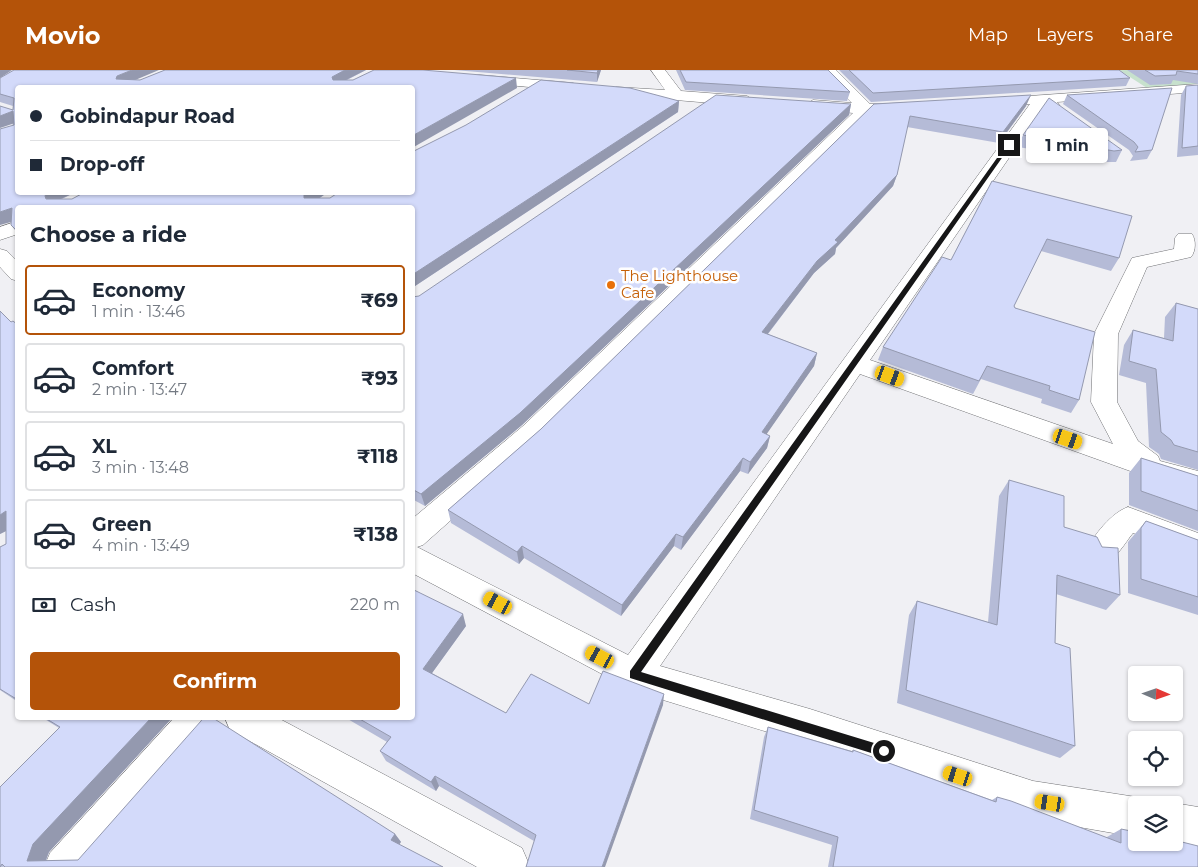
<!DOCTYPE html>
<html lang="en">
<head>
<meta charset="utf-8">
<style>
  :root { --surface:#fff; --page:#f2f2f3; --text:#1f2937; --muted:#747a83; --line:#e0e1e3; --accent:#b45309 }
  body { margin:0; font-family:Montserrat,sans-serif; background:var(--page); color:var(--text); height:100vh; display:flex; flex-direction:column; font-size:19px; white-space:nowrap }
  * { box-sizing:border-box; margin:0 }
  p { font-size:16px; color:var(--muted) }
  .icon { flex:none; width:28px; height:28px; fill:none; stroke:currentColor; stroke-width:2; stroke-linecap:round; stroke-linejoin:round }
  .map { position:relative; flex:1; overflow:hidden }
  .side { position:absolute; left:15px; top:135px; width:400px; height:515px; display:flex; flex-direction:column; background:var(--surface); border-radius:5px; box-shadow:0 1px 4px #0004 }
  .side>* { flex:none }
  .guide { position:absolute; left:15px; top:15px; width:400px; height:110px; border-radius:5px; box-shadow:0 1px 4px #0004; display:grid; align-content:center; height:110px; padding:0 15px; background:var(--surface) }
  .needle { width:32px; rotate:92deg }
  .fabs { position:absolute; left:1128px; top:596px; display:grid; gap:10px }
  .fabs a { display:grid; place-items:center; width:55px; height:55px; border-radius:5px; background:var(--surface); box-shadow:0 1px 4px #0004; font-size:25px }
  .end { position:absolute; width:22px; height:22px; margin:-11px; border:6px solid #161617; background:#fff; box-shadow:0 0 0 2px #fff }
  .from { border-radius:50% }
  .bubble { position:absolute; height:35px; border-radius:5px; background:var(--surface); box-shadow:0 1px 4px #0004; font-size:16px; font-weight:700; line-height:35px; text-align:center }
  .car { position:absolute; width:15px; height:30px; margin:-15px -8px; border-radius:6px; box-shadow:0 0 4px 1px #0007; background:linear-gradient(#f5c518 24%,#345 0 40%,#f5c518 0 76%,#345 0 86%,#f5c518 0) }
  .guide b { display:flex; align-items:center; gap:18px; height:48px; font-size:19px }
  .guide b+b { border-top:1px solid var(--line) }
  .guide i { width:12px; height:12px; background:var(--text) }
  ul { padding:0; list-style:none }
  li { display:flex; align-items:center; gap:15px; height:70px; margin:0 10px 8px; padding:0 5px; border:2px solid var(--line); border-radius:5px }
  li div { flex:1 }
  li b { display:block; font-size:19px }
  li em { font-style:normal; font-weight:700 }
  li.selected { border-color:var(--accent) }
  li>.icon { width:45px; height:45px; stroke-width:1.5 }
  h2 { padding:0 15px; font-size:22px; line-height:60px }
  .pay { display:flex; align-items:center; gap:12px; height:55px; padding:0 15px; font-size:19px }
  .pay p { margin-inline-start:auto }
  .primary-button { display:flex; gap:10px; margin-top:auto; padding:10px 15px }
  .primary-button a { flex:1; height:58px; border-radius:5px; background:var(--accent); color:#fff; font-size:20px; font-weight:700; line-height:58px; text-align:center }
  header { display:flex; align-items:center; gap:30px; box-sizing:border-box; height:70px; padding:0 25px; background:var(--accent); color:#fff }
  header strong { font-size:24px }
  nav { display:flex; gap:28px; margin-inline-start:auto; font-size:18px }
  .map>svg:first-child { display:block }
  .green { fill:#c7e1cd }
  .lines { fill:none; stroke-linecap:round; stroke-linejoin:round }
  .street-casing { stroke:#717275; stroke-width:1 }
  .street { fill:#fff; fill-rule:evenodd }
  .wall { fill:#b5bbd7 }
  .shaded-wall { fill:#9499af }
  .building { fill:#d3dafa; stroke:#9499af }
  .route { fill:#161617 }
  .food-dot { fill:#e8710a; stroke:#fefeff; stroke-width:2 }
  .labels { text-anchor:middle; stroke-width:5; stroke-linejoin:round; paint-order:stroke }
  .far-food-label { font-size:15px; fill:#c56008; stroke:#fefeff; text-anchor:start }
</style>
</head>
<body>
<header>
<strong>Movio</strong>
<nav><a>Map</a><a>Layers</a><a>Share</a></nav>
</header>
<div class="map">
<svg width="1198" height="797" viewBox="0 0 1198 797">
  <rect width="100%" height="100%" fill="#f0f0f4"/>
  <path class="green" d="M1119,0h55l24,14 -51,4z"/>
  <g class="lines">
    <defs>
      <path id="street" d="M651,0h14l16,21 66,5 8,5 -8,5 -131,-11 -7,-4 7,-4 49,3z
        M821,0h15l34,34 37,-1 8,5 -8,5 -37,1 -329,326 -118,105 -6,2 211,108 402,-551 -38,3 -5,-2 -3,-3 3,-3 211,-15v8l-141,10 3,4 -8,5 -8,-4 -174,253 243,84 -22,-42 3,-68 38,-76 42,-9 1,-11 3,-4h14c4,6 4,17 -1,23l-44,10 -29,67 -1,68 21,39 20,15 2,5 38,10v22l-51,-16 -287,-103 -200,292 150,43 223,72 103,16 15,8h-15v32l-103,-18 -223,-74 -176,-54 -222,-118v-54l111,-93 330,-313 -45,-5 -3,-3 8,-5 39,3z
        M479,5l94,8 7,4 -7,4 -99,-9 -2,-3 2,-3z
        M18,151v13l-18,6v-13z
        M0,179l7,2 11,11v19l-7,-2 -11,-12z
        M1128,437l70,26v24l-65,-24c-13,16 -20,35 -43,27l-4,-9c8,-16 25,-38 42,-44z
        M174,648h41l-5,12 -119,137h-47l6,-14z
        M225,648h53l244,130 6,14 -2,5h-49l-247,-137z
        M1174,733l24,4v40l-24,-5v-37h-4z"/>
    </defs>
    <use href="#street" class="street-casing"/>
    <use href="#street" class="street"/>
  </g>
  <path class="wall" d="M165,0h201l-19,10 170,8h-105l-394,104h58l-14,7h10l13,-7h243l-8,6h10l349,-97 -1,11 -266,176 -394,-80v26l-7,-9 2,-119 -13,-4v-24l140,2z
    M454,0h147l-4,12z
    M676,0h152l22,22 -3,9 -162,-11z
    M839,0h280l11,8 -4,8 -255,16z
    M1127,0h71v14l-25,-4 -2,4 -21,1z
    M1198,15v70l-21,2 4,-62 5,-9z
    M1067,25l85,55 -5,9 -17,2 3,-5 -4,-6 -66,-46z
    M851,34l-2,11 -327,310 -97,81 -13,-7v-202l7,-1z
    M874,34l152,2 -27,37 -92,-16 -10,48 -4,11 -57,62 -1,6 -21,19 -46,61 49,19 -3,13 -48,68 4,2 -3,12 -19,26 -8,-3 -59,79 -7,-4 -53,70 -97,-58 -5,6 -68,-41 -3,-13 93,-81z
    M1023,65l99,15 -6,12h-8l-90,-15z
    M992,111l127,77 -8,13 -70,-20 -27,55 65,94 -8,13 -30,-10 1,-4 -61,-20 -8,15 -95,-34 5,-13 68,-87z
    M1176,233l22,6v161l-37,-11 -2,-5 -10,-7 -3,-64 -27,-8 5,-30 9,-15 31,8 1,-21z
    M0,241l11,11 7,3v377l-18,-12v-143l6,-3v-13l-6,3z
    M1141,388l57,18v55l-69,-26v-32z
    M1009,410l55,47 56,68 -14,15 -50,-16 -1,49 20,103 -15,12 -163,-55 12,-88 8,-14 71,21 11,-126z
    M1146,451l52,19v75l-70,-22v-51z
    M412,519l54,37 -34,47 74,40 83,-9 74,1 -129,136 -95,-55 -3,5 -50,-30 -6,-10 7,-9 -41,-24h66z
    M43,648h129l-123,134 -3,9 32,-1 317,-26 6,8 -401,25 59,-139z
    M768,657l84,24 1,-1 139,50 5,-3 110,41v-1l14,-8 77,38h-370l4,-22 -82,-26 14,-82z"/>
  <path class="shaded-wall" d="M0,0h12l-12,8z
    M132,0h27l-38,16 -5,-7 1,-3z
    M345,0h21l-32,16 -2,-9z
    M598,0h3l-4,12v-9z
    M516,8l1,10 -105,60v-12z
    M1031,25l-5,11 -27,37 4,-11z
    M679,31l-1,11 -266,176v-13z
    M851,34l-2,11 -327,310 -97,81 -4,-12z
    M13,41l5,11 -18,6v-12z
    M897,105l-4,11 -57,62 -1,6 -21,19 -54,71 2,-12 55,-71 18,-21z
    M47,122h29l-22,10 -3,5 -6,-11z
    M309,122h19l-20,14 -4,-8v-3z
    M12,138l6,12 -18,5v-13z
    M817,283l-3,13 -55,79 3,-13z
    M770,366l-3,12 -19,26 2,-12z
    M743,388l-3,13 -59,79 2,-13z
    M6,441l12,14 -18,9v-19z
    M676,464l-2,12 -53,70 1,-11z
    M522,476l2,12 -5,6 -2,-12z
    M463,544l3,12 -39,54 -4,-11z
    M664,624l-1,11 -58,162h-3z
    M151,648h21l-123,134 -6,15 -16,-6 6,-17z
    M435,706l4,10 -3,5 -5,-9z
    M395,764l6,8 -4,6 -6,-8z"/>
  <path class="building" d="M14,0h118l-15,6 -1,3 24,1 25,-10h180l-13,7 1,3h20l21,-10h49l93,8 -104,58v-48h-394v104h29l-2,4 1,3h26l13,-7h224l-5,3v3h26l9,-6h73v-40l54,-27 75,-45 89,8 49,13 -267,174v-67h-394v24l-7,-7 1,-17 -12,4v-83l14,-4 -1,-14 -13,5v-10l13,4 1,-12 -14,-4v-16z
    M567,0h31l-1,3z
    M680,0h148l22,22 -164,-10z
    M849,0h270l11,8 -257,15z
    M1145,0h53v4l-21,-3 -1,4 -21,1z
    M1198,15v61l-16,2 4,-62z
    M1172,18l-20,62 -17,2 3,-5 -4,-5 -67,-47z
    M716,25l135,9 -331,309 -99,81 -9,-5v-192l7,-1z
    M1031,25l-28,37 -93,-16 -13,59 -62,65 3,2 -21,19 -55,71 55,21 -55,79 8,4 -20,26 -7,-4 -60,79 -7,-3 -54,71 -100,-59 -5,6 -69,-42 93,-81 333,-325z
    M1049,28l73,52 -8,1 -91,-16z
    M992,111l140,35 -13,42 -72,-19 -33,67 1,2 80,24 -16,68 -30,-10 1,-4 -63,-20 -8,15 -96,-34 59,-90 9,3z
    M1176,233l22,6v143l-24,-7 -3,-5 -10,-8 -5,-63 -27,-8 4,-31 40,11z
    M0,241l11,11 2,-1 5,4v375l-18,-11v-142l6,-3v-33l-6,4z
    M1141,388l57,18v35l-57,-20z
    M1009,410l55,16v31l33,10 5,10 16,1 2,47 -63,-20 -2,68 15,5 5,98 -169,-56 11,-89 80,24z
    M1146,451l52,19v57l-57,-18v-51z
    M412,519l51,25 -40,55 83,44 25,-39 58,30 14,-33 61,23 -62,173h-76l10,-32 -101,-59 -4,6 -51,-31 11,-14 -33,-19h54z
    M45,648h106l-118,126 -6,17 51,-1 123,-139 2,-3h10l182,116 -4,6 52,27h-438l-3,-3 -2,3v-80l60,-60z
    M768,657l85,25v-2l143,52 1,-5 14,4 110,42v-14l15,3v10h38v-2l24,6v21h-365l5,-30 -84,-27z"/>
  <path class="route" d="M1007,74l4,1 -370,527 243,74 6,5 -2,4 -4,2 -254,-79v-7z"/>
  <circle class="food-dot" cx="611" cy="215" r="5"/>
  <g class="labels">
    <g class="far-food-label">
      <text x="621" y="211">The Lighthouse<tspan x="621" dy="17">Cafe</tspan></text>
    </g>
  </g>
</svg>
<div class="fabs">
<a><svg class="needle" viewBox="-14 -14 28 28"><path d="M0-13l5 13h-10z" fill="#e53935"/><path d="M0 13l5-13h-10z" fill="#747a83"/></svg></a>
<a><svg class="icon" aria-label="locate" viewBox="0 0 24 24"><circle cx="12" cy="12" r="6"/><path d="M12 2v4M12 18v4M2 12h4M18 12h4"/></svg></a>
<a><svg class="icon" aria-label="layers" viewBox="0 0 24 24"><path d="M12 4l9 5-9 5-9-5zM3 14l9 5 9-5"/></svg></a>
</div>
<i class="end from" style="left:884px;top:681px"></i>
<i class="end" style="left:1009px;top:75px"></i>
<div class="bubble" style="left:1026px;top:58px;width:82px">1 min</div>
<i class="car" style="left:890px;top:306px;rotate:110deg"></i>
<i class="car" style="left:1068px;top:369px;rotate:109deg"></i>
<i class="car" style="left:498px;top:533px;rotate:298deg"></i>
<i class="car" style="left:600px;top:587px;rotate:298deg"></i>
<i class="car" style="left:958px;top:706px;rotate:288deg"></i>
<i class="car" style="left:1050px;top:733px;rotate:279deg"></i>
<div class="guide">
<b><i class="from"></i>Gobindapur Road</b>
<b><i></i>Drop-off</b>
</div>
<section class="side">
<h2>Choose a ride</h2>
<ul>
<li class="selected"><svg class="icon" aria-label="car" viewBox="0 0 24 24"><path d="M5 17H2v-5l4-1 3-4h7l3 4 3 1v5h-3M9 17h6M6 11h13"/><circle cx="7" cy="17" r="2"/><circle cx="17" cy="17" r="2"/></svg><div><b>Economy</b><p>1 min · 13:46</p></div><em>₹69</em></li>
<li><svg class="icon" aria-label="car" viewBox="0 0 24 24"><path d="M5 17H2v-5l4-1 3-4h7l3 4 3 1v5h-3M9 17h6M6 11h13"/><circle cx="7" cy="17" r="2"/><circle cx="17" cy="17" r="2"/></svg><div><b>Comfort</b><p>2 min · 13:47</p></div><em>₹93</em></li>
<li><svg class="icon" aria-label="car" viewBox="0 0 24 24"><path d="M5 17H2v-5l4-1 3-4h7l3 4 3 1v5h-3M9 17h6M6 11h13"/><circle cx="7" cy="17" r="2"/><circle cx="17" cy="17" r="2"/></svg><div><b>XL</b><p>3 min · 13:48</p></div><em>₹118</em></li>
<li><svg class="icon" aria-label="car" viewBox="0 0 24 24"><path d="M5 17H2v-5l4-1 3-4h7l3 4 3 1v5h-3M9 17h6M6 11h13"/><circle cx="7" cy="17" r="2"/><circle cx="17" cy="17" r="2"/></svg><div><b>Green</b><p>4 min · 13:49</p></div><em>₹138</em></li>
</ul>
<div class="pay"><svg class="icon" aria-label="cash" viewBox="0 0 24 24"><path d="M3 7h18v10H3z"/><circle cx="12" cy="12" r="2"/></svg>Cash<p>220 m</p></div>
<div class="primary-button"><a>Confirm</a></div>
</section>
</div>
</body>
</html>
